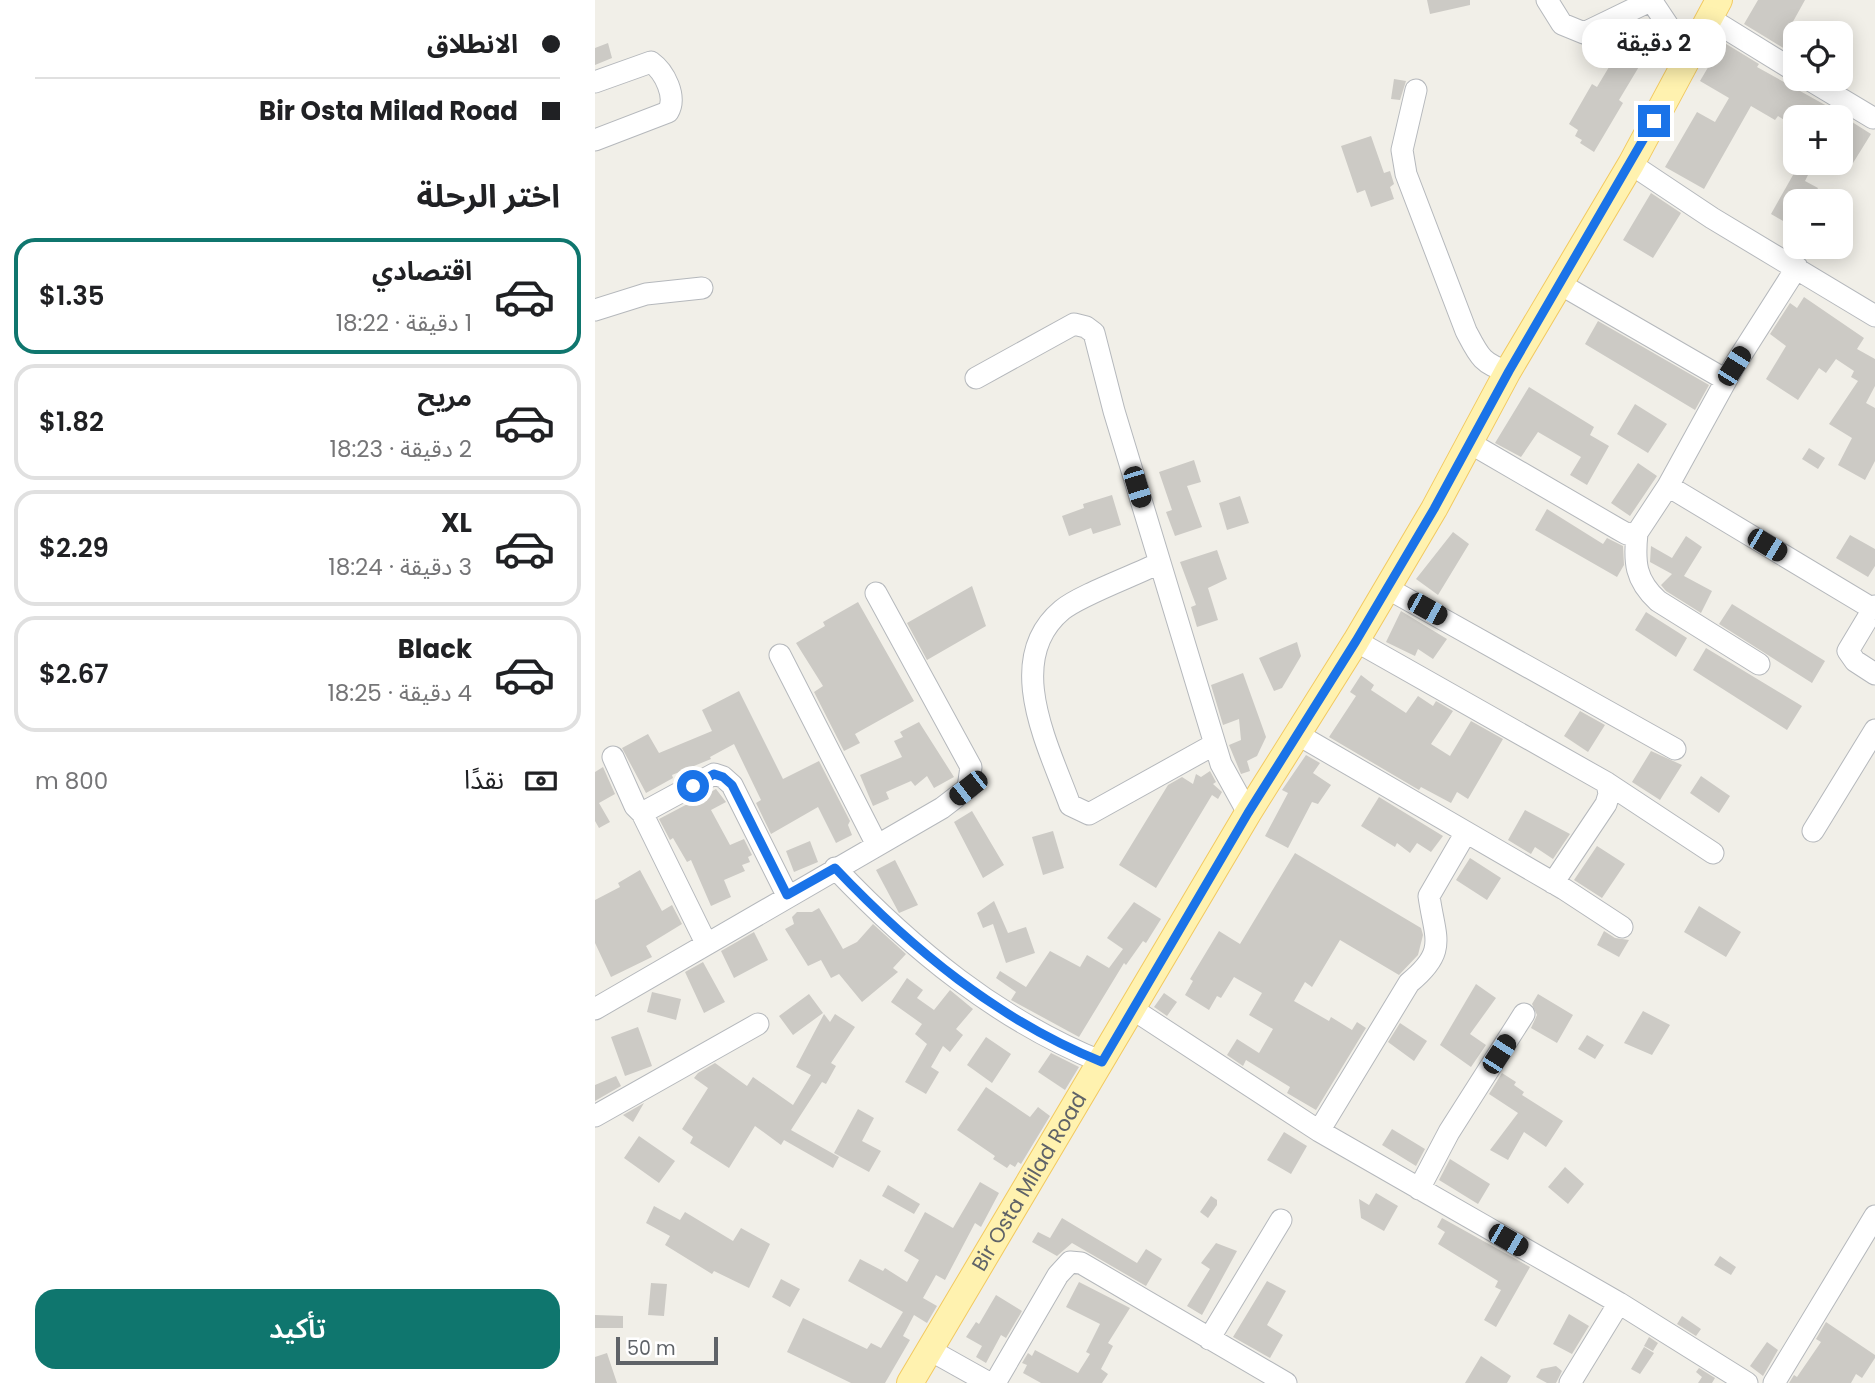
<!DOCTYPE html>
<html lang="ar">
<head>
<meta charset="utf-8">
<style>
  :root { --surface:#fff; --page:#f6f6f6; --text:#202124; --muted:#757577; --line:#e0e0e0; --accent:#0f766e }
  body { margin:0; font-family:Poppins,"Noto Sans Arabic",sans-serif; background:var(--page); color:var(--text); direction:rtl; height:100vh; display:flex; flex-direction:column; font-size:26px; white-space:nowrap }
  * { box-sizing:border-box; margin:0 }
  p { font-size:23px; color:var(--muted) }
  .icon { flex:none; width:38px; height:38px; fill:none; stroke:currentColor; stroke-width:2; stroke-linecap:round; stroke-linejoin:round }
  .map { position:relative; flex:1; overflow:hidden; direction:ltr }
  .side { display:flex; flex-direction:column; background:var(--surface); width:595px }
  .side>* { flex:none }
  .hud { display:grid; align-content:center; height:154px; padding:0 35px; background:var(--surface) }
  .tools { position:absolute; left:1188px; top:21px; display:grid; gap:14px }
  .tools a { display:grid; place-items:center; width:70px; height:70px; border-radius:14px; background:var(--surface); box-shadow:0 4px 18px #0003; font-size:35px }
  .scale { position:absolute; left:21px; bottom:18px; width:102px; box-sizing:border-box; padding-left:7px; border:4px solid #5f6368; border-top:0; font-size:19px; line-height:24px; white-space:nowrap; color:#5f6368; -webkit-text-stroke:5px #fff; paint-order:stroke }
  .end { position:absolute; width:32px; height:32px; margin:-16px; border:9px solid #1a73e8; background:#fff; box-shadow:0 0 0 4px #fff }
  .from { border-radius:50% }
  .bubble { position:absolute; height:49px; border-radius:21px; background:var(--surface); box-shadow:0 4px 18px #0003; font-size:23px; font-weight:600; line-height:49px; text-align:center; direction:rtl }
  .car { position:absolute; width:21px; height:42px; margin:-21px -10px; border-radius:9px; box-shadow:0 0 5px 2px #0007; background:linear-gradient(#222 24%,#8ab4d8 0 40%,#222 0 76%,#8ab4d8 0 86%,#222 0) }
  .hud b { display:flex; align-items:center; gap:24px; height:66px; font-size:26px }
  .hud b+b { border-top:2px solid var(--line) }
  .hud i { width:18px; height:18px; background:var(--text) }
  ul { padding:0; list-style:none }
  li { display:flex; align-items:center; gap:21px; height:116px; margin:0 14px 10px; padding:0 21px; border:4px solid var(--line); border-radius:21px }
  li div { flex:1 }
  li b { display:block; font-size:26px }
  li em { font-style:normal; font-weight:600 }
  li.active { border-color:var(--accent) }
  li>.icon { width:63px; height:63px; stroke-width:1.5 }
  h2 { padding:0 35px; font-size:32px; line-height:84px }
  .pay { display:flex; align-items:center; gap:18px; height:77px; padding:0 35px; font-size:26px }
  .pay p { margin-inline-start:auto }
  .button { display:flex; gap:14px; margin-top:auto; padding:14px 35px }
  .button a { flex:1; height:80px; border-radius:21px; background:var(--accent); color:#fff; font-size:28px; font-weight:600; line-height:80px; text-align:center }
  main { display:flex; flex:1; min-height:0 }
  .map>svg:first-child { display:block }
  .building { fill:#cccac5 }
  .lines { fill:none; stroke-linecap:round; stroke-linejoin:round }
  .minor-casing { stroke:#b5b8bc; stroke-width:23 }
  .major-casing { stroke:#f2c960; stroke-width:28 }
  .minor { stroke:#fff; stroke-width:21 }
  .major { stroke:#fff2af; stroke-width:26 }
  .route { stroke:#1a73e8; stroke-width:9 }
  .labels { text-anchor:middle; stroke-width:5; stroke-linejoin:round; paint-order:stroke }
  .street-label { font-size:21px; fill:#5f6368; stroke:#fff }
</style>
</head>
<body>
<main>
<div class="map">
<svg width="1280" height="1383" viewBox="0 0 1280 1383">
  <rect width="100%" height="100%" fill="#f1efe8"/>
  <path class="building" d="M832,0h43v5l-40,9z
    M1163,0h47l-15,27 5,3v25l-51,-31z
    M1049,19l14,16 -39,65 4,3 -29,49 -14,-9 2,-3 -7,-4 3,-6 -9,-6 23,-40 5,3 39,-65z
    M1246,36l12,7 -12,22z
    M1128,42l36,22 -2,3 70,39 -7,11h-25v10l-17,-11 -3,4 -24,-14 -47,83 -39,-22 32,-55 18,10 14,-24 -29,-17z
    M13,43l4,15 -17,7v-17z
    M799,79l12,2 -6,19 -9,-1z
    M1246,115l30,19 -18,29 -12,-8z
    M776,136l13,37 6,-2 4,13 -4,3 4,12 -23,8 -6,-17 -8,3 -16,-47z
    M1202,168l11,7 -3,6 13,7 -7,13h-16v27l-24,-14z
    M1056,193l30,20 -28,45 -30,-18z
    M1209,297l60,41 -7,11 18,10v27l-9,17 9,5v53l-10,19 -27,-15 14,-27 -23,-14 29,-43 -7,-4 3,-6 -18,-12 -10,14 -7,-5 -21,32 -32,-21 20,-33 -16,-12 20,-31 7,5z
    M1003,321l111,64 -14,25 -110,-66z
    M934,387l65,40 -4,8 19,11 -22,39 -17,-10 11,-18 -43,-25 -17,25 -26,-14z
    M1040,404l32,20 -19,29 -31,-19z
    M1214,448l16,10 -7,11 -16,-10z
    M599,460l7,22 -14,4 15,41 -27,9 -9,-24 6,-2 -13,-38z
    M1043,463l19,13 -27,40 -19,-13z
    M517,495l9,30 -28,9 -2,-6 -22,8 -7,-20 22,-8 -1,-4z
    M645,496l9,27 -22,7 -8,-27z
    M952,509l56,35 4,-6 16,8 1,19 -7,12 -82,-47z
    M858,532l16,12 -31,51 -22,-16z
    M1255,535l25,14v17l-7,11 -32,-19z
    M1091,536l16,11 -18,29 28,15 -11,22 -35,-22 -5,-6 11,-11 -22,-12 1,-16 21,12z
    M622,550l10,29 -19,9 10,32 -21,7 -6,-20 5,-2 -16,-43z
    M377,586l14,40 -59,34 -20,-37z
    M263,602l56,99 -59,33 5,9 -16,8 -30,-59 9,-6 -27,-43 29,-17 -2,-4z
    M1137,604l93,57 -13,22 -93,-59z
    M806,611l46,28 -14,20 -15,-10 -3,7 -29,-14z
    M1051,612l41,26 -11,19 -41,-27z
    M702,642l4,14 -19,32 -8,3 -15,-33z
    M1111,648l96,58 -15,24 -94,-60z
    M648,673l23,64 -9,19 -10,5 3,10 -9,3 -12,-29 12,-5 -2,-21 -16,6 -12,-40z
    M766,675l13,10 -3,5 35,23 12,-17 15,10 3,-5 17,10 -22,33 19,12 21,-35 32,18 -35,60 -11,-7 -6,11 -30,-16 -2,3 -90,-53 27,-41 -6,-4z
    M144,691l44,88 36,-18 31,60 -2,4 4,10 -16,8 -18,-36 -47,27 -15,-31 5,-3 -27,-56 -24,13 1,2 -39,16 1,3 -27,15 -24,-45 26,-14 11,19 53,-22 -10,-21z
    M985,711l25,14 -17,27 -24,-16z
    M324,722l35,55 -20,11 -7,-12 -12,10 -4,-5 -25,11 3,7 -16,7 -13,-31 42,-18 -8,-16 9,-4 -3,-5z
    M1056,751l31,14 -22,35 -28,-18z
    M711,755l14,8 -7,10 18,12 -13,19 -6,-2 -24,46 -23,-12 23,-43 -6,-3z
    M8,767l12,27 -16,9 11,19 -11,6 -4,-7v-49z
    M615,771l6,11 -3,2 9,8 -4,7 -6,-4 -56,93 -37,-23 49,-80 14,-8 11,7 3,-10 5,3z
    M1106,776l29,20 -11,17 -29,-20z
    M121,789l10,13 -15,8 19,35 14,-6 8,16 -4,2 2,5 -8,3 3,6 -21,9 7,17 -20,9 -20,-46 -4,2 -14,-24 -3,2 -11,-21z
    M784,797l64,39 -12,16 -14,-9 -7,10 -13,-10 -2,4 -34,-21z
    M930,810l45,24 -17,25 -18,-12 -4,7 -23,-14z
    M377,811l32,54 -21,13 -29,-56z
    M458,831l11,37 -21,7 -11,-38z
    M215,841l8,21 -24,10 -8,-21z
    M1002,846l28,18 -23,34 -28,-18z
    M700,853l126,75 2,7 -5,20 -19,20 -59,-35 -28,47 -7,-5 -11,19 35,20 2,-4 21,13 5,-8 9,6 -50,82 -29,-17 3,-6 -44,-27 -3,6 -16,-11 10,-16 22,14 14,-24 -24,-14 13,-22 -28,-16 -13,21 -4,-2 -8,14 -24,-15 8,-14 -3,-2 29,-48 21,13z
    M875,858l31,20 -14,22 -31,-20z
    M300,860l23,45 -19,8 -23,-43z
    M45,870l22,41 10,-6 10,19 -36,22 6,11 -41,20 -16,-34v-43l25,-13 -2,-4z
    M399,901l14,32 18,-6 9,26 -29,10 -13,-39 -10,4 -6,-15z
    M539,902l27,17 -15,24 -3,-2 -17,24 -2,-2 -45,74 -68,-37 5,-8 -20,-14 4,-7 26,16 24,-36 30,16 7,-12 22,13 14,-19 -16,-11z
    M1104,906l42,26 -15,25 -42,-25z
    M224,908l24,41 14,-7 16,-18 33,30 -13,14 5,4 -36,30 -23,-28 -8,4 -10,-18 -13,6 -23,-37 9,-5 -2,-7 5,-5h15z
    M1009,931l11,7 14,2 -10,17 -22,-12z
    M159,932l14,28 -34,18 -13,-27z
    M108,962l22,40 -21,11 -19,-41z
    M312,978l16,12 -6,8 17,12 16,-20 23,19 -17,20 7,6 -13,17 -7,-6 -12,21 8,5 -13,22 -21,-12 22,-38 -12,-10 7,-10 -31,-22z
    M881,984l20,14 -26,36 16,11 -15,22 -31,-22z
    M57,992l29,7 -5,21 -29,-8z
    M569,993l13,9 -10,14 -13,-9z
    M214,994l14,19 -30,22 -14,-19z
    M943,994l35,21 -16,28 -26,-15 6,-13 -5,-11z
    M1048,1011l27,14 -18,30 -28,-12z
    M229,1014l6,8 5,-8 20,13 -24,36 5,3 -10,18 -4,-2 -31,48 48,27 -6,11 -49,-28 -3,5 -26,-19 -26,42 -39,-25 3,-6 -11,-8 26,-41 -14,-10 4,-5 17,-10 32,23 6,-9 40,28 18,-30 -15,-8z
    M805,1023l27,18 -13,20 -26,-19z
    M43,1027l14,39 -27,10 -14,-39z
    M992,1035l17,10 -9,14 -17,-10z
    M391,1037l25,17 -19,29 -25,-18z
    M456,1053l28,14 -14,23 -27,-18z
    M907,1073l14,9 -2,3 10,7 -2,3 41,26 -17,26 -22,-15 -16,28 -18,-10 28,-37 -29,-19z
    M21,1076l5,10 -26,15v-16z
    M391,1087l44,30 8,-10 12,9 -29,48 -3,-2 -3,5 -5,-3 -3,4 -14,-9 2,-3 -38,-26z
    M49,1103l-11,19 -10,-7z
    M263,1109l16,9 -12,23 19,10 -12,21 -35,-19z
    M797,1129l33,20 -9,17 -34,-21z
    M689,1132l23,14 -16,28 -24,-14z
    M44,1136l36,25 -16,22 -35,-25z
    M855,1159l40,25 -12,20 -39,-24z
    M970,1167l19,17 -16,20 -20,-17z
    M385,1182l19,11 -18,34 -6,-4 -30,57 -9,-5 -13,23 14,8 -10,17 -13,-8 -11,21 7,4 -25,43h-34l-64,-31 16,-34 64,31 4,-6 10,5 22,-36 -55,-31 12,-22 23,12 2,-3 22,14 12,-22 -15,-9 21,-39 28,16z
    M293,1185l32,19 -6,10 -32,-18z
    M781,1193l22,13 -14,25 -23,-13 -2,-19 10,6z
    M616,1196l6,4v5l-9,13 -8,-6z
    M59,1206l26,14 5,-8 48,29 8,-13 29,16 -21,44 -35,-17 -2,3 -47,-29 5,-9 -24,-13z
    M467,1218l75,45 9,-14 16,10 -16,27 -74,-43 -15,13 -25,-14 6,-10 12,6z
    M847,1218l88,49 -34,60 -12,-7 17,-30 -6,-3 3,-6 -60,-37 7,-12 -8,-5z
    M621,1243l21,8 -35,64 -15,-9 23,-37 -9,-6z
    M1125,1256l16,11 -5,8 -17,-10z
    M186,1279l19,10 -10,18 -18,-10z
    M672,1281l19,10 -19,34 16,10 -13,23 -37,-21z
    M484,1282l51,26 -22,35 5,3 -12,23 7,5 -6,9h-61l-18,-10 4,-8 -5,-2 6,-10 4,3 3,-6 43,23 12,-19 -4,-2 14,-28 -34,-17z
    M56,1283l16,1 -3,32 -16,-1z
    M401,1295l26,16 -16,27 -5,-3 -15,28 -10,-6 6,-11 -16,-9 10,-15 3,2z
    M974,1314l20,12 -17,28 -19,-10z
    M0,1315l28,1v12h-28z
    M1087,1316l19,13 -5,7 -19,-12z
    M1231,1322l49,33v3l-13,20 -6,-4 -5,9h-62l5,-8 3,2 24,-35 -5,-3z
    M1054,1337l9,6 -5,8 -9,-5z
    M1172,1342l11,8 -15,26 -13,-10z
    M1049,1347l10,6 -14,21 -9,-5z
    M12,1353l10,30h-22v-26z
    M886,1356l30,20 -4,7h-42z
    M961,1366l6,5 -6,12h-9l-11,-6 5,-8z
    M1104,1368l16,10 -3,5h-14l4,-6 -6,-5z"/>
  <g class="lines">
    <defs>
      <path id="minor" d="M952,0l15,24 22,9 68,-33
        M1056,0l38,57
        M1114,18l86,53
        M1213,79l65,39
        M0,82l56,-20c14,10 26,35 17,50l-73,28
        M821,90l-14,60 4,24 60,157c12,23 16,34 42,40
        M1036,164l81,54 163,98
        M965,284l166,96
        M0,310l51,-16 56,-6
        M381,378l98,-54 12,3 8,6 20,78 107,353 27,49
        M875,443l148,86 9,5 10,-1 31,-47 66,-120 63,-99
        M1073,486l205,123
        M1042,533c-3,29 -2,47 21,68l101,63
        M564,563c-23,12 -79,32 -97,47 -60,50 -13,137 8,195l19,9 126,-70
        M792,588l288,161
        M1280,606l-27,45 7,10 20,13
        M761,641l251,142 106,70
        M185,655l97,190
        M702,734l267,155 58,38
        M18,757l22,49 7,7 72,-39 9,3 9,8 55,110
        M47,813l64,130
        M1218,831l62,-101
        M240,868c77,81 163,152 267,194
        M958,883l53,-79 3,-10 -2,-11
        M0,1009l347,-201 26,-20 3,-21 -95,-174
        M539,1010l185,121 300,172 128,80
        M0,1116l163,-92
        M724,1131l90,-148c39,-32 26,-44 20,-87l36,-62
        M824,1189l30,-57 75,-118
        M614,1339l72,-119
        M335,1350l59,33
        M400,1383l63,-108 12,-13 11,1 205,120
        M975,1383l49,-80
        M1179,1383l101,-167"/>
      <g id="major">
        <path id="s1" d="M315,1383l338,-570 108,-172 78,-132 74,-138 123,-207 88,-164"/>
      </g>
    </defs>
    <use href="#minor" class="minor-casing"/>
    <use href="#major" class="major-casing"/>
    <use href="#minor" class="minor"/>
    <use href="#major" class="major"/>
  </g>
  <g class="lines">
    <path class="route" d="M98,786l21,-12 9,3 9,8 55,110 48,-27c77,81 163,152 267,194l146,-249 108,-172 78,-132 75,-138 145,-250"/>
  </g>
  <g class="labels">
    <g class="street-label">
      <text dy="7" stroke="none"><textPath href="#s1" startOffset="234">Bir Osta Milad Road</textPath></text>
    </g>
  </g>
</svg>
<div class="tools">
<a><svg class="icon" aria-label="locate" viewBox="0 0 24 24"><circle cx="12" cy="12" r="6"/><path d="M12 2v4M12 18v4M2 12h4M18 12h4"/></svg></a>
<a>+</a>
<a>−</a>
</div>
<div class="scale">50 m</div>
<i class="end from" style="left:98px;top:786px"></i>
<i class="end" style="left:1059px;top:121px"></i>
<div class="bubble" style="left:987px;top:19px;width:144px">2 دقيقة</div>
<i class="car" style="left:1139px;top:366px;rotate:32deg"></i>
<i class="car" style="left:542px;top:487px;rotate:163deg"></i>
<i class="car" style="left:1172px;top:545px;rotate:121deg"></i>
<i class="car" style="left:832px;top:609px;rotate:119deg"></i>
<i class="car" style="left:373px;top:788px;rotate:232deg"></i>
<i class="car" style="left:904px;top:1054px;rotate:33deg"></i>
<i class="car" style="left:913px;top:1240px;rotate:120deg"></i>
</div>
<section class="side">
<div class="hud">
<b><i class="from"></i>الانطلاق</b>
<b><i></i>Bir Osta Milad Road</b>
</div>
<h2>اختر الرحلة</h2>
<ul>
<li class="active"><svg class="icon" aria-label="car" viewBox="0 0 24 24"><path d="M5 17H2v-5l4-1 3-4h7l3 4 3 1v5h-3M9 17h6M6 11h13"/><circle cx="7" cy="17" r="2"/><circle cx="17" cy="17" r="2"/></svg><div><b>اقتصادي</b><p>1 دقيقة · 18:22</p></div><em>$1.35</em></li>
<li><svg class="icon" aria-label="car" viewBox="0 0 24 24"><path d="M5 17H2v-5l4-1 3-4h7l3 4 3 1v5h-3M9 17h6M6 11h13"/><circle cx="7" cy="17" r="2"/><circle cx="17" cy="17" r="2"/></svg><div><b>مريح</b><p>2 دقيقة · 18:23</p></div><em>$1.82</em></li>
<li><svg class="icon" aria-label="car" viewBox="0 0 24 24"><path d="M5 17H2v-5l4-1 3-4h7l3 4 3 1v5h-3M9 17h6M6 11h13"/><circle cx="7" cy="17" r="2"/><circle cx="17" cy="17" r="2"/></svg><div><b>XL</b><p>3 دقيقة · 18:24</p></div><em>$2.29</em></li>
<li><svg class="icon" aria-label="car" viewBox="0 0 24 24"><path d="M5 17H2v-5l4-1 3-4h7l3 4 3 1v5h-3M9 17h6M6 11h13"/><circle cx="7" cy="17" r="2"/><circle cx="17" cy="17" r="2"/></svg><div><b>Black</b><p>4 دقيقة · 18:25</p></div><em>$2.67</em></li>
</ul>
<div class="pay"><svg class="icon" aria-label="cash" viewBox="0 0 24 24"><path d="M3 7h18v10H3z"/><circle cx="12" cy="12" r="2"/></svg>نقدًا<p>800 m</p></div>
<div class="button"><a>تأكيد</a></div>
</section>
</main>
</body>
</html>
